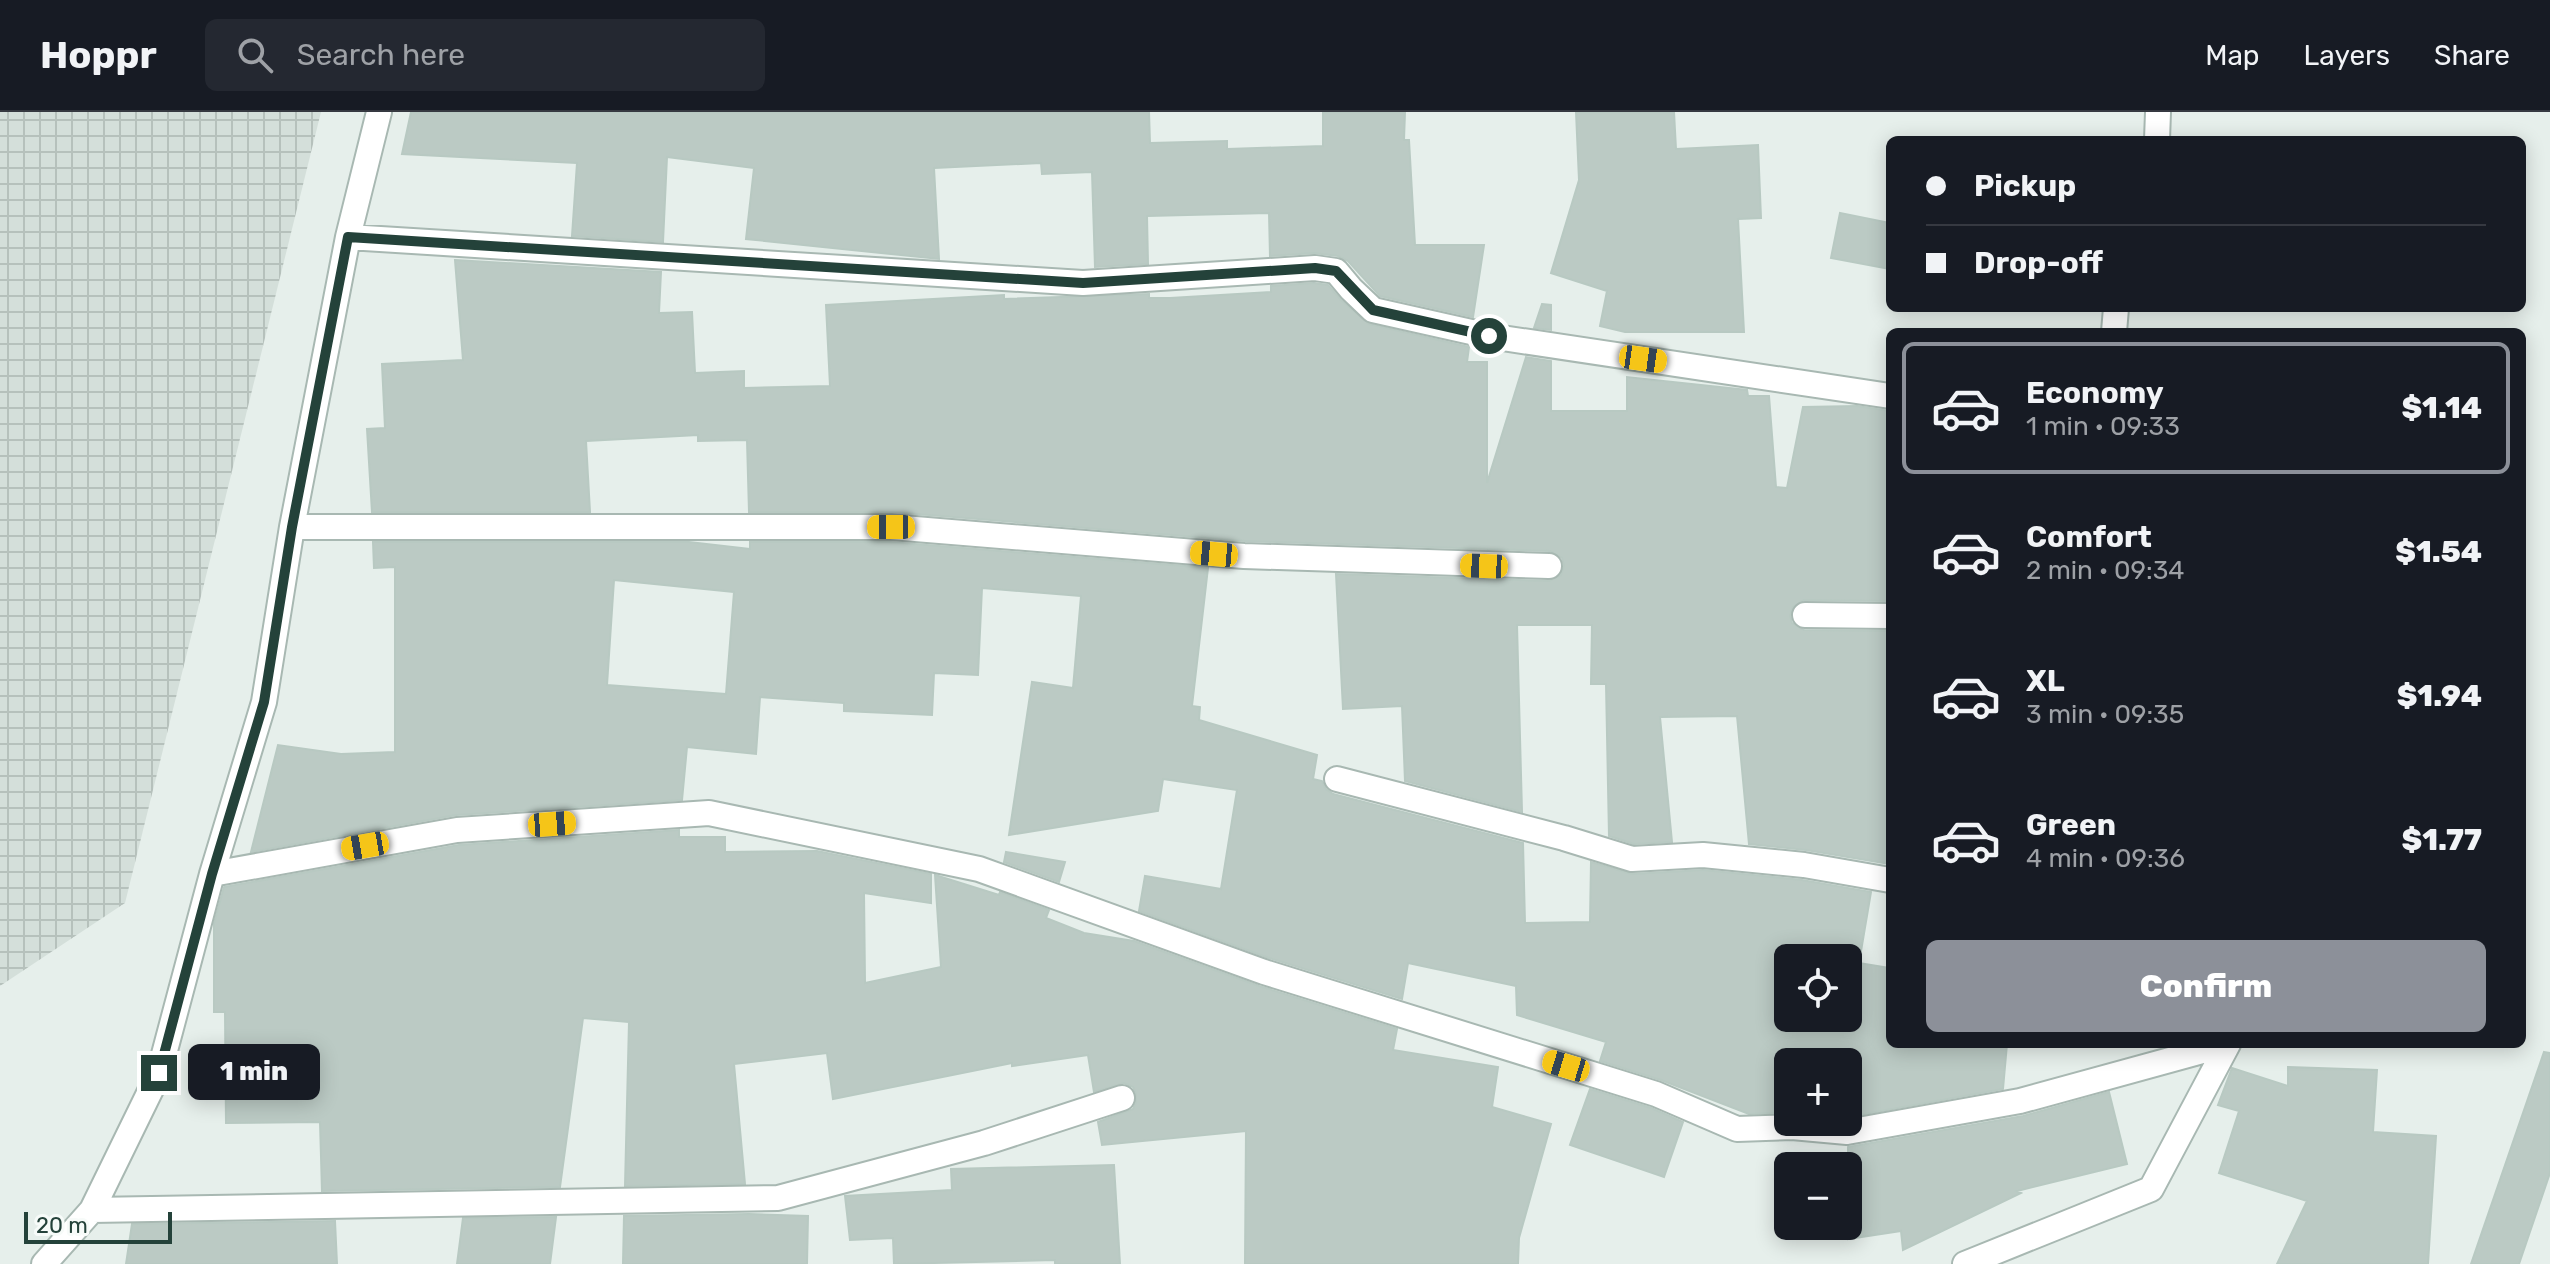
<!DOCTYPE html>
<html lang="en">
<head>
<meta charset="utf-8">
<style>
  :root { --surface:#171b24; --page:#242831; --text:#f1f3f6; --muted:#9ea1a6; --line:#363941; --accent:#8c9099 }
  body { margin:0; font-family:Rubik,sans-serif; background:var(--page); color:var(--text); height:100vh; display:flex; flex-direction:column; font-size:30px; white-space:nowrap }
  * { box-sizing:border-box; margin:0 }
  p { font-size:26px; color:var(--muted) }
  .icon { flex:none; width:44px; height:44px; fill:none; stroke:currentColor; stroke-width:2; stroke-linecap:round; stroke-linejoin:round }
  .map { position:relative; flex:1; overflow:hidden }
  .panel { position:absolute; left:1886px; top:216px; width:640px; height:720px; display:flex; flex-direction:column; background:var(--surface); border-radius:12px; box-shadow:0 4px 20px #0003 }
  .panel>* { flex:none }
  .guide { position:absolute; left:1886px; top:24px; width:640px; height:176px; border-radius:12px; box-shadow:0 4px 20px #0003; display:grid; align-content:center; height:176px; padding:0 40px; background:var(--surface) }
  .buttons { position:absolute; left:1774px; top:832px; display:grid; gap:16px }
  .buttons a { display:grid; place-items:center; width:88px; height:88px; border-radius:12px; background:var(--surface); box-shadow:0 4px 20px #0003; font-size:40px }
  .scale { position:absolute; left:24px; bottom:20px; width:148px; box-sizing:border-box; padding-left:8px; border:4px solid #24423a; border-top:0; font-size:22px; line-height:28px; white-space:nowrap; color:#24423a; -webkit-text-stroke:6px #f7fbf9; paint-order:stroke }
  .end { position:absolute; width:36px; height:36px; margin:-18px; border:10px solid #24423a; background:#fff; box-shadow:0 0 0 4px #fff }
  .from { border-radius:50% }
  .bubble { position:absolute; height:56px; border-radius:12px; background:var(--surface); box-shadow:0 4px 20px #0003; font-size:26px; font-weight:800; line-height:56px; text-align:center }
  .car { position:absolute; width:24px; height:48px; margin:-24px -12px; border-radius:10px; box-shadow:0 0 6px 2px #0007; background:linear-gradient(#f5c518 24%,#345 0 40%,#f5c518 0 76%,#345 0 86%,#f5c518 0) }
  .guide b { display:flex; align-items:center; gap:28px; height:76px; font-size:30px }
  .guide b+b { border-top:2px solid var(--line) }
  .guide i { width:20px; height:20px; background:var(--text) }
  ul { padding:14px 0 0; list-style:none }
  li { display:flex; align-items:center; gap:24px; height:132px; margin:0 16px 12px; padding:0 24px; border:4px solid transparent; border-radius:12px }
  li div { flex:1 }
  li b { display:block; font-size:30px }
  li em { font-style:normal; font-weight:800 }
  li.selected { border-color:var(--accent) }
  li>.icon { width:72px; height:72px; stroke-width:1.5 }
  .primary-button { display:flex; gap:16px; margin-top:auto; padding:16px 40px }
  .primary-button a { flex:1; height:92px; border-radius:12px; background:var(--accent); color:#fff; font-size:32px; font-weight:800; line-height:92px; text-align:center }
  header { display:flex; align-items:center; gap:48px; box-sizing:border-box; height:112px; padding:0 40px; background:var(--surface); border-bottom:2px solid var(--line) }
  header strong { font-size:38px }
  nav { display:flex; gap:44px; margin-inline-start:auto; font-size:28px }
  .search { width:560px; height:72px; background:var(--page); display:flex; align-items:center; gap:20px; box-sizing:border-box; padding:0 28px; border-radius:12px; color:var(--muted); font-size:30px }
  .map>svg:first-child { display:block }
  .industrial { fill:url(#industrial-grid) }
  .building { fill:#bbcac4; stroke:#b8c9c2; stroke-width:2; fill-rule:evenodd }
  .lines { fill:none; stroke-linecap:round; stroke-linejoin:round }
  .minor-casing { stroke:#a8b8b2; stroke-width:28 }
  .minor { stroke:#fff; stroke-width:24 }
  .route { stroke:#24423a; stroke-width:10 }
</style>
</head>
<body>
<header>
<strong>Hoppr</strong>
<div class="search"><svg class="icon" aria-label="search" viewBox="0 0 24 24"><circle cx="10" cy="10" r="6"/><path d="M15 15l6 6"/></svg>Search here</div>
<nav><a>Map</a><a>Layers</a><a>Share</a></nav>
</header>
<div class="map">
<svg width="2550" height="1152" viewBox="0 0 2550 1152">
  <defs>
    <pattern id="industrial-grid" width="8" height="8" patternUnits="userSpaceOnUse" patternTransform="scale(2)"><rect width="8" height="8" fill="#d4dfda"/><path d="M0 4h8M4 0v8" fill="none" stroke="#b6c1bc"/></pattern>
  </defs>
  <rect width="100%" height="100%" fill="#e6efeb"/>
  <path class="industrial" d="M0,0h321l-196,791 -125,83z"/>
  <path class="building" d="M411,0h738l1,31 77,-2v8l96,-3v-34h82l-1,28h5l6,105h69l-11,72 -93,-21 -32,-35 -10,-5 -24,-3 -44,3 -1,-43 -122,3 1,48 -53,3 -3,-95 -50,2 -1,-11 -107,5 5,91 -193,-20 8,-71 -87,-11 -4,85 -91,-6 5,-73 -175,-9z
    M1576,0h98l2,37 82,-4 3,73 -23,1 6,113h-119l-25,-6 7,-35 -56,-18 28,-93z
    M1840,101l50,10v46l-59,-11z
    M455,148l206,12 -2,41 33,-1 3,61 49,-2v17l86,-2 -4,-81 178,-10v4l145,-5v4h21l101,-6v-6l43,-3 14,2 13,15 28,24 100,23 -2,15h20v121l39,-126 25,4v50h76v-34l120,13 1,6h21l7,91 11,1 16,-81 54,-1 33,5v190l-86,-1 -11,7 -3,9 2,7 12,7 86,1v233l-84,-14 -57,-6 -12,-128 -77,1 12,125 -38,2 -25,-8 -3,-152h-15l1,-59h-75l5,187 -117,-31 -3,-75 -59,3 -7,-135 213,7 12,-6 3,-9 -2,-8 -12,-7 -305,-10 -353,-29h-143l-2,-72 -49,1v-6l-112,6 4,71h-218l-5,-83 18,-1 -3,-64 81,-4z
    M1542,192l9,1v25l-17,-2z
    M373,430h316l61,7v-7h140l318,26 -16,138 8,1 -1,13 118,35 -4,24 9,2 4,8 7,5 190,49 2,80 65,-1 1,-60 41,12 71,-4 99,10 69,12 -12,71 31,5v76h117l-4,45 -155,28v-55h-60v50l-39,2 -88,-34 -61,-19 6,-19 -89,-27 -1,-29 -108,-23 -6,36 -133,-41 -130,-47 6,-35 76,13 16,-99 -74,-11 -5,32 -149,24 23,-153 41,6 8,-92 -99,-8 -4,87 -44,-2 -2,42 -88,-4v-8l-84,-6 -4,57 -69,-7 -5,53 -226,15 -205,37 27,-107 63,9 54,-2v-185l-21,1zM614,468l120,12 -8,102 -119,-9zM1788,846h60v60h-60z
    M679,718v7h46v15l92,-1 114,23v29l-67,-10 1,90 76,-16 -6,-92 64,20 1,-3 49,18 -3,8 38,15 50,8 125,45 138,43 -4,21 105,17 -6,40 59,17 -32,114 -1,26h-273l1,-133 -144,14 -4,-23 35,-13 3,-7v-8l-3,-7 -9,-4 -30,9 -6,-37 -76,11v-3l-179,36 -6,-46 -93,11 11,120 -120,2 4,-164 -46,-4 -23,169 -238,4 -2,-69 -94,1 -1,-111h-11v-89l10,-36 235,-42z
    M1006,740l59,10 -6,20 -55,-20z
    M2544,940l6,1v120l-31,91h-48z
    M2288,955l89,3 -4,62 63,4 -8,128h-151l30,-63 -88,-28 20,-62 -21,-6 14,-37 56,18z
    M1590,977l61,19 32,14 -19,55 -94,-32z
    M2109,980l18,72 -110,27 4,2 -118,57 -2,-19 -53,8v-92l175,-31z
    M1114,1053l6,99h-65v-4l-161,4 -1,-26 -43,2 -5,-44 107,-6 -1,-21z
    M749,1102l59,2 -1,48h-184l1,-48z
    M556,1105l-6,47h-93l6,-46z
    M335,1109l2,43h-211l6,-40z"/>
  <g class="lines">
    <defs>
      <path id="minor" d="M2157,28l1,-28
        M348,125l735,46 232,-15 21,3 15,18 22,21 116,26 401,60
        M2114,220l2,-24
        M292,415h599l353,29 305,10
        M1805,503l85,1
        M1337,667l227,59 68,21 71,-4 101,10 86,15
        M212,762l245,-44 252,-17 270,56 285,103 392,122 81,35 55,-2 55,5 173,-31 208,-57
        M92,1098l686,-12 206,-55 138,-45
        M44,1152l48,-54 67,-137 53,-199 52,-172 28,-175 56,-290 31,-125
        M1965,1152l186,-75 77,-145"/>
    </defs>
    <use href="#minor" class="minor-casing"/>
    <use href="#minor" class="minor"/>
  </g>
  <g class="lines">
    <path class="route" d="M159,961l53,-199 52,-172 28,-175 56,-290 735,46 232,-15 21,3 37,39 116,26"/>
  </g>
</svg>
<div class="buttons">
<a><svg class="icon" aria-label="locate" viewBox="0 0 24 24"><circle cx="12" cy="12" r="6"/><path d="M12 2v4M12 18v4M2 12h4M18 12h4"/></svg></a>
<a>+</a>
<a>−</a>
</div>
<div class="scale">20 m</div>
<i class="end from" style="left:1489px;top:224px"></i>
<i class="end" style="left:159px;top:961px"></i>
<div class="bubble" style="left:188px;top:932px;width:132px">1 min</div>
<i class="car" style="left:1643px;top:247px;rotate:98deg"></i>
<i class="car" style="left:891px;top:415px;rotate:270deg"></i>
<i class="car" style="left:1214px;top:442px;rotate:275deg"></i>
<i class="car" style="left:1484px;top:454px;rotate:272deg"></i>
<i class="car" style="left:552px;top:712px;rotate:86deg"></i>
<i class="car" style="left:365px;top:734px;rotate:260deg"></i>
<i class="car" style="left:1566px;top:954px;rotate:287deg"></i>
<div class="guide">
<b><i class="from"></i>Pickup</b>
<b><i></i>Drop-off</b>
</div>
<section class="panel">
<ul>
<li class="selected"><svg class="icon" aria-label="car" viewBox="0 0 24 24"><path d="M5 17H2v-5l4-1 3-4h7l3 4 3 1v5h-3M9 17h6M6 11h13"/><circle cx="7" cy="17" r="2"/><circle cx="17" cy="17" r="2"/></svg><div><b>Economy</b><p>1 min · 09:33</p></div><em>$1.14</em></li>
<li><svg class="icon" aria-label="car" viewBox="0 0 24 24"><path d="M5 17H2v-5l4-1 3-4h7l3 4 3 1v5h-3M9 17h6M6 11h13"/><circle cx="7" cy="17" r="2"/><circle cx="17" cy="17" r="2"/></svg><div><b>Comfort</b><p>2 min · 09:34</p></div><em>$1.54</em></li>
<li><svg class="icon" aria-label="car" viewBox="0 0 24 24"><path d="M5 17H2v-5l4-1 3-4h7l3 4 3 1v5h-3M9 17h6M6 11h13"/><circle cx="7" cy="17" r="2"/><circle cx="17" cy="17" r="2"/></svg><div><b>XL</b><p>3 min · 09:35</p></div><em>$1.94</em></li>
<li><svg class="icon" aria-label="car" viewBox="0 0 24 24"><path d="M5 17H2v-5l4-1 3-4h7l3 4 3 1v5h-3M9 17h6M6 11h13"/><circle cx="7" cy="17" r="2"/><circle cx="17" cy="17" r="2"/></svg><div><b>Green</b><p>4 min · 09:36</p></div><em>$1.77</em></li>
</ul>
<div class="primary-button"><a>Confirm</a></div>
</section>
</div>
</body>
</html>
